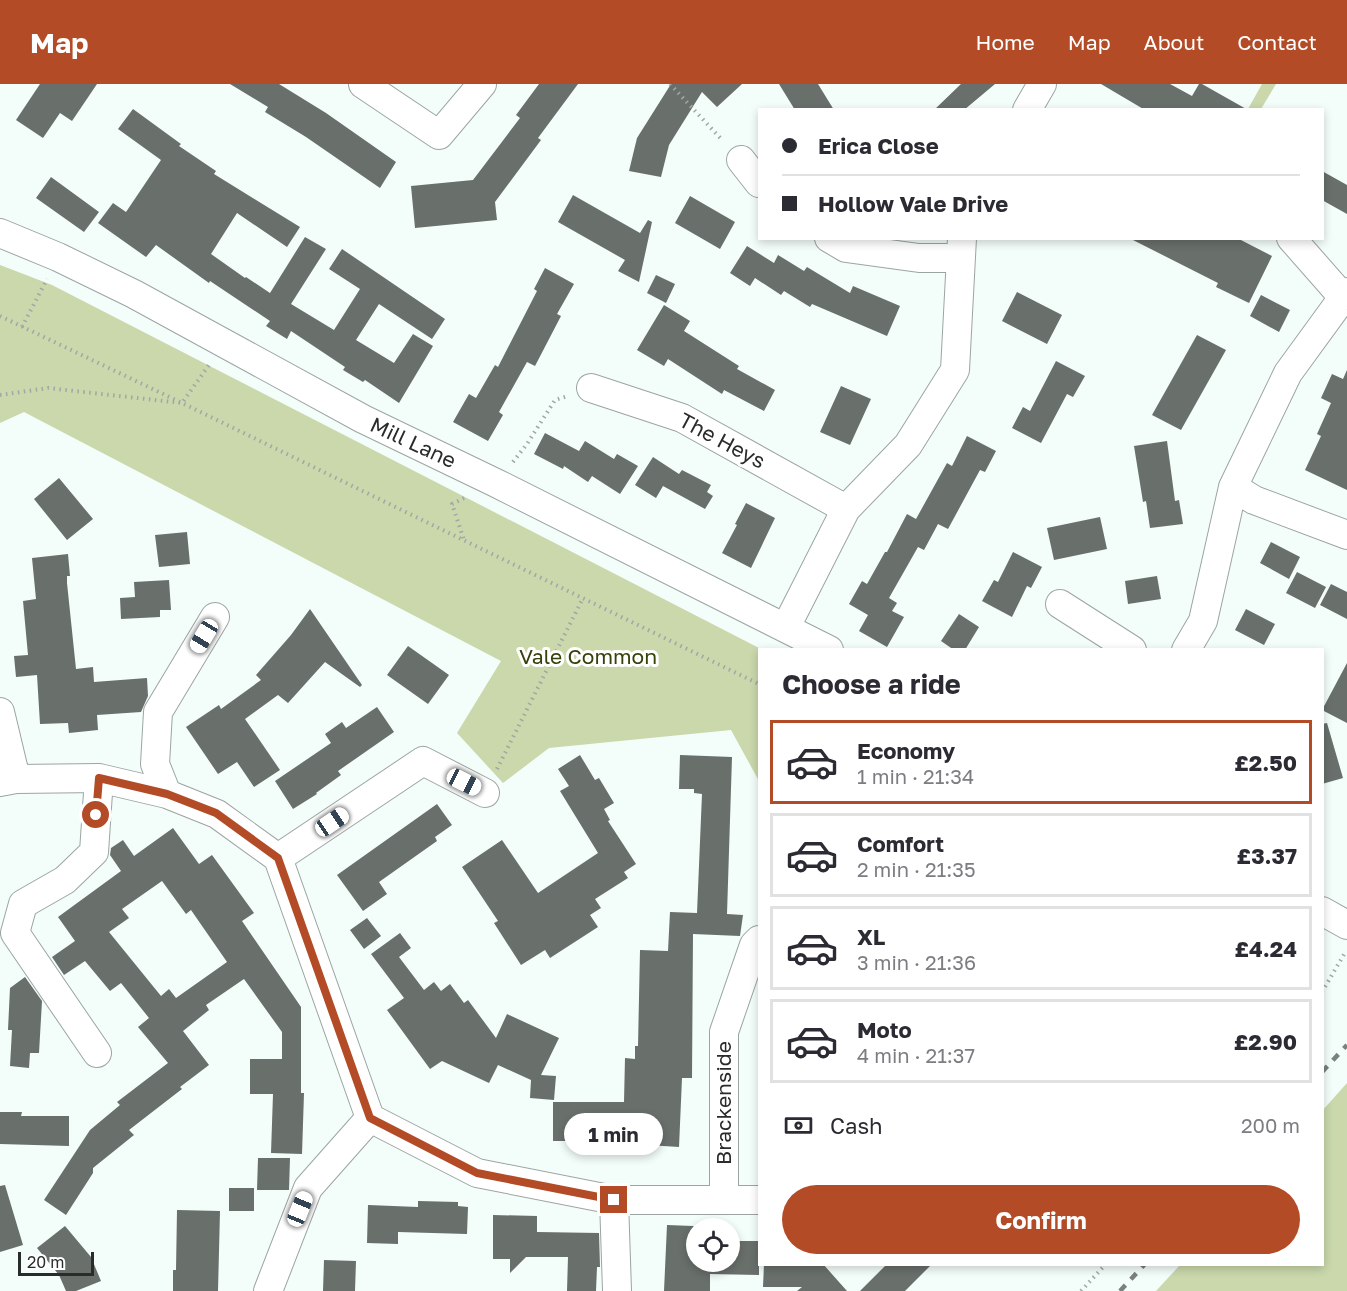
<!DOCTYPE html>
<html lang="en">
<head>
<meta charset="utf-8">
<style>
  :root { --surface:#fff; --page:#f2f2f3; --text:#2b2b33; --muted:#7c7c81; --line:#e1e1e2; --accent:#b34c26 }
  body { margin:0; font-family:"Golos Text",sans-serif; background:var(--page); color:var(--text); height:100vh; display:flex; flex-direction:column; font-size:22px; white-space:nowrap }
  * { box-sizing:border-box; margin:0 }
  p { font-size:20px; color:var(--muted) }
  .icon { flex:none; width:33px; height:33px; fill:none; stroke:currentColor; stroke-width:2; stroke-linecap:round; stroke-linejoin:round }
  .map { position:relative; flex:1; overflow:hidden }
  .sheet { position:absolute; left:758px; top:564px; width:566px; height:618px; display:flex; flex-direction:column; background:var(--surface); border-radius:0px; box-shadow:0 3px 9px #0003 }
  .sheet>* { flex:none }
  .top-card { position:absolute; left:758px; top:24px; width:566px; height:132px; border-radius:0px; box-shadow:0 3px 9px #0003; display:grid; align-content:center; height:132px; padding:0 24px; background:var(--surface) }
  .buttons { position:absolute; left:686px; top:1134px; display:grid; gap:12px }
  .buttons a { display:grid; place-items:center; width:54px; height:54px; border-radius:50%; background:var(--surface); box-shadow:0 3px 9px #0003; font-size:30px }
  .scale { position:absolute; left:18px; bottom:15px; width:76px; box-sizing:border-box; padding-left:6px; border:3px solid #292c2b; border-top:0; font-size:16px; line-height:21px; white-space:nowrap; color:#292c2b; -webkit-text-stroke:4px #fff; paint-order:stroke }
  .end { position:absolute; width:27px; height:27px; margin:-14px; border:8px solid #b34c26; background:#fff; box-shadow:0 0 0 3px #fff }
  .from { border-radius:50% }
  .bubble { position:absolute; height:42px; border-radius:21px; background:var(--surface); box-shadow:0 3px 9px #0003; font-size:20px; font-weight:700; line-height:42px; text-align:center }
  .car { position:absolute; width:18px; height:36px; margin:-18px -9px; border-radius:8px; box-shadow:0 0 4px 2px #0007; background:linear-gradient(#fff 24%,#345 0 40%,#fff 0 76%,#345 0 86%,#fff 0) }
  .top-card b { display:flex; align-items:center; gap:21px; height:57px; font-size:22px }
  .top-card b+b { border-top:2px solid var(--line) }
  .top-card i { width:15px; height:15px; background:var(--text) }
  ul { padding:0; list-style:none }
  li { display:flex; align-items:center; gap:18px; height:84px; margin:0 12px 9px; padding:0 12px; border:3px solid var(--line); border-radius:0px }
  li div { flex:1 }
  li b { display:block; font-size:22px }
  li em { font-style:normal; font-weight:700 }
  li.current { border-color:var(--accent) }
  li>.icon { width:54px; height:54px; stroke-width:1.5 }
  h2 { padding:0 24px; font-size:27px; line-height:72px }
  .pay { display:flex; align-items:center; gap:15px; height:66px; padding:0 24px; font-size:22px }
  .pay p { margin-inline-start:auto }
  .cta { display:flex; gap:12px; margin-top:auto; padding:12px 24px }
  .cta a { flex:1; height:69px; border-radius:36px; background:var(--accent); color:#fff; font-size:24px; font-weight:700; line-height:69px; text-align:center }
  header { display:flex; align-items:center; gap:36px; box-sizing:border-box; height:84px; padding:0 30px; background:var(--accent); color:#fff }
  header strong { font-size:28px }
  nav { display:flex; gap:33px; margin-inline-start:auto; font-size:21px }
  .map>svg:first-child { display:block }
  .green { fill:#cad8ac }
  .building { fill:#696f6a; fill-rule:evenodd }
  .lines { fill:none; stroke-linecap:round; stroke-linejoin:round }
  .minor-casing { stroke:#9ca5a3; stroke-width:30 }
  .path { stroke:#a0a7a5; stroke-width:4; stroke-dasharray:1.5 4.5; stroke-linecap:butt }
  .minor { stroke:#fff; stroke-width:28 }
  .rail { stroke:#7a807e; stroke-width:4.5; stroke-dasharray:8 8; stroke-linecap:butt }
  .route { stroke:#b34c26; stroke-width:8 }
  .labels { text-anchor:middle; stroke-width:6; stroke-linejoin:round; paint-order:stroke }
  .street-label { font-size:21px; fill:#292c2b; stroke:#fff }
  .park-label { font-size:21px; fill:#35420a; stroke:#fff }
</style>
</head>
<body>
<header>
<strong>Map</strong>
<nav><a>Home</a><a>Map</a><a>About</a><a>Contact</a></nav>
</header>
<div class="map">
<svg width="1347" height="1207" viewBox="0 0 1347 1207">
  <rect width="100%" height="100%" fill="#f3fdfa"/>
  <path class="green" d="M1262,0h14l-15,25h-13z
    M0,181l52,20 709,364 -2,1v131l-28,-51 -182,18 -46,35 -46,-50 44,-72 -477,-249 -24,11z
    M1347,999v208h-191l24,-26 142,-1v-153z"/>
  <path class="building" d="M40,0h57l-25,37 -12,-8 -17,25 -27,-18z
    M230,0h49l47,29 70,49 -16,26 -74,-51 -41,-25 3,-5z
    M539,0h39l-40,54 3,2 -46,62 2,18 -82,8 -4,-42 62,-6 47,-62 -4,-3z
    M671,0h71l-25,23 -15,-15 -33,53 -8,32 -32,-6 8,-33z
    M779,0h39l16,26h-39z
    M961,0h34l-31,26h-30z
    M1101,0h69l22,12 7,-12h3l46,26h-103z
    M133,25l48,35 -2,2 37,25 -2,3 86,53 -13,20 -50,-34 -26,41 34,24 1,-1 24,16 35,-56 21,12 -35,55 43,26 26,-41 -31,-20 13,-20 103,70 -13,20 -53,-35 -23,36 38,23 19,-29 20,12 -34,57 -34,-23 -2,2 -20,-12 2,-3 -54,-36 -4,8 -21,-13 4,-5 -60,-40 -1,2 -53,-38 -10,12 -48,-34 15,-20 13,9 35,-52 -43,-31z
    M1322,87l25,14v29l-25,-14z
    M51,93l48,35 -15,20 -48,-34z
    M573,111l67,38 8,-13 4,2 -13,60 -21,-11 7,-11 -67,-38z
    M690,112l45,26 -15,27 -45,-26z
    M1129,154h108l35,18 -23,47 -33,-16 2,-4z
    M747,162l27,17 4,-8 26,16 3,-4 43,26 3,-7 47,20 -13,30 -75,-32 -2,3 -26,-16 -3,4 -26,-17 -5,8 -20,-13z
    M545,184l29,16 -17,30 4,2 -26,50 -8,-4 -28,50 4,3 -15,26 -35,-19 16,-28 7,4 19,-33 3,2 39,-76 -3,-2z
    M656,191l19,9 -9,19 -19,-10z
    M1017,208l45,23 -15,29 -45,-23z
    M1261,211l29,15 -11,22 -29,-16z
    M664,221l26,16 -6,10 55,35 -2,3 38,21 -11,21 -40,-21 -2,4 -54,-35 -4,7 -27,-16z
    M1197,251l29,15 -45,80 -29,-15z
    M1056,277l29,15 -12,21 -6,-3 -26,49 -29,-15 11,-21 7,4z
    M1347,286v120l-42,-20 16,-34 -4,-2 14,-31 -10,-5 11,-24 11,5z
    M841,302l30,13 -21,46 -30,-13z
    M545,349l34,18 6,-10 29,18 3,-5 21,12 -18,28 -28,-18 -4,6 -24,-16 -1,3 -29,-15z
    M967,352l29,15 -11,21 -5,-2 -32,59 -10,-5 -14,26 -6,-3 -29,51 8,5 -5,8 12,6 -17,30 -28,-16 9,-16 -19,-11 13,-23 5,3 18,-32h2l20,-38 9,5 31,-56 5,3z
    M1167,357l8,60 4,-1 4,24 -33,4 -4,-27 -3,1 -9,-56z
    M653,373l26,17 3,-4 29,15 -4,7 6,4 -8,13 -42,-23 -7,12 -21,-13z
    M59,394l34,41 -26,21 -33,-41z
    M746,419l29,15 -24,50 -29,-15 15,-28 -2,-1z
    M1100,433l7,32 -53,11 -7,-32z
    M187,448l3,32 -31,3 -4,-32z
    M1271,458l29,15 -11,22 -29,-16z
    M1013,468l29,15 -11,21 -4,-2 -15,31 -30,-16 12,-21 4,2z
    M68,470l2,22h-3v7l9,86 17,-2 1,15 53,-4 1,18 -7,16 -44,3 1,15 -29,3 -1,-10 -28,1 -3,-49 -21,2 -2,-21 14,-1 -5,-54 13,-2 -4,-41z
    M1297,488l29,15 -11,21 -29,-15z
    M1157,492l4,23 -33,5 -3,-23z
    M169,496l2,30h-11v7l-39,2 -1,-21 15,-1 -1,-15z
    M1331,500l16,8v27l-27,-14z
    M310,525l52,76 -2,2 -35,-25 -37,41 -10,-8 -33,24 35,51 -26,17 -17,-25 -19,12 -32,-47 33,-22 2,4 40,-29 -5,-5 35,-40z
    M1246,525l29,15 -11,21 -29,-15z
    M959,530l20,13 -14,23h-11l-13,-9z
    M408,562l41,29 -21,29 -41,-29z
    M1347,579v60l-25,-13z
    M377,623l17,25 -56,39 3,4 -25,18 1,1 -24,15 -18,-28 56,-38 -6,-9 17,-12 4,6z
    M1327,639l16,55 -21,6v-60z
    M580,671l15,25 4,-2 15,25 -10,6 6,11 -2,1 28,43 -12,8 4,6 -33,21 6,9 -11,7 8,12 -48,31 -5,-8 -24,15 -27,-42 4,-2 -36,-54 40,-27 36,53 60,-40 -38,-62 9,-5 -11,-17z
    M680,671l52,2 -5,157 16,1 -3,21 -47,-2 -1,144h-10l-3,69 -63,-4v-2h-63v-39h71l1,-44 10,1v-13h3l2,-96 28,1 2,-39 27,1 5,-119 -8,-1v-4h-15z
    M437,720l15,21 -17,12 2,4 -58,41 8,12 -24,17 -26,-36z
    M173,744l26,36 13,-9 42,58 -12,8 59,86v86h3l-2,61 -31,-1 2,-59h-23v-35h32v-27l-38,-53 -38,26 3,5 -26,21 26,34 -29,22 2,2 -53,41 5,5 -41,33v5l-27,42 -22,-15 46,-70 30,-25 -3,-3 51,-39 -30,-36 11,-9 -28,-35 -11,8 -25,-30 -21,14 -12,-18 23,-16 -17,-24 63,-46 -11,-16 1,-7 12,-8 11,16zM162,797l24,33 5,-4 36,52 -51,36 -7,-9 -8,7 -52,-64 20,-14 -7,-9z
    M367,834l14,18 -17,13 -14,-19z
    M400,849l11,15 -12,9 25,33 10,-8 7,9 9,-7 14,19 4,-3 28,38 11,-24 52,24 -18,37 15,1 -2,24 -24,-2 1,-18 -33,-15 -9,18 -47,-22 -12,8 -43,-59 17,-12 -33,-44z
    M25,893l17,24 -3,52h-9l-1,15 -19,-2 2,-36h-4l2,-42z
    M0,1028h22l-1,4h48v30l-69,-2z
    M258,1074h32l-1,32h-32z
    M5,1101l18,60 -23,7v-66z
    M229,1104h25v23h-25z
    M418,1117l40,1v4l10,1 -1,27 -69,-2v12l-31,-1 1,-38 50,2z
    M177,1126l43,1 -2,80h-45v-21h3z
    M493,1131l44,1v16l62,1 1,34h-3l-1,24h-29l1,-34h-42l-16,16v-14h-17z
    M667,1141l52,2 -23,1v34h33v-21h30v34l-49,-1v17h-46z
    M65,1142l26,31 10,24 -25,10h-10l-7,-16 -22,-27z
    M324,1176l32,1 -1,30h-32z
    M764,1180h59l24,27h-50l5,-4h-39z
    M887,1180h45l-27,27h-45z"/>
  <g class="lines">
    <defs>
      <path id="minor" d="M363,0l76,51 43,-51
        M1027,26l15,-26
        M741,76l18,23
        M0,149l58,24 76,37 229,125 133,64 333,167
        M829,154l17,10 73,10h40
        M1291,154l51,58
        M591,304l91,30 164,91
        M1233,403l21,13 93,35
        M1060,520l72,46
        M786,543l60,-118 62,-64 47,-75 7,-132
        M1186,566l17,-29 30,-134 55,-114 59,-81
        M0,628l16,67
        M0,698l16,-3 83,-1 68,16 50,20 61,44 92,260 107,55 137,27h145
        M167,710l-12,-30 3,-52 57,-95
        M278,774l145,-97 62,32
        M1322,827l25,14
        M97,969l-82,-120 8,-29 42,-24 29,-28 5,-74
        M614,1116l3,91
        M724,1116v-168l30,-87 5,-5
        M268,1207l40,-103 62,-70"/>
    </defs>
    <use href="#minor" class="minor-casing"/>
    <path class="path" d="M670,0l53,57
      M0,232l182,87 577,281
      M22,243l25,-48
      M0,311l48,-7 134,15 27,-38
      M513,378l14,-18 28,-44 13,-4
      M464,414l-12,6 12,36
      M497,685l86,-171
      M1322,908l24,-41
      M1081,1207l25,-27"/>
    <use href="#minor" class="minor"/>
    <path class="rail" d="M1322,988l25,-27
      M1120,1207l25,-27"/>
  </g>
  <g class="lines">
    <path class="route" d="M96,731l3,-37 68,16 49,19 62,45 92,260 107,55 137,27"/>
  </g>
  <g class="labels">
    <g class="street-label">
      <text transform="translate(722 357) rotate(28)" y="7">The Heys</text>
      <text transform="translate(413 359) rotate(25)" y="7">Mill Lane</text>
      <text transform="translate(724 1019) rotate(-90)" y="7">Brackenside</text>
    </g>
    <g class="park-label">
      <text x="588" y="580">Vale Common</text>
    </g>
  </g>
</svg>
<div class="buttons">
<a><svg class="icon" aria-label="locate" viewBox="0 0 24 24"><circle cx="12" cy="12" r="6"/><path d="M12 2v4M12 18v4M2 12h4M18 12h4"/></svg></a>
</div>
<div class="scale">20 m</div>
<i class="end from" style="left:96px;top:731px"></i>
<i class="end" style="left:614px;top:1116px"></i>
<div class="bubble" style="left:564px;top:1029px;width:99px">1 min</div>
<i class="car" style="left:204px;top:552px;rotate:211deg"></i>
<i class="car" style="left:464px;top:698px;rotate:117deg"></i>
<i class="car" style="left:332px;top:738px;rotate:56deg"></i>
<i class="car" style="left:300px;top:1125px;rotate:22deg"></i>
<div class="top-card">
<b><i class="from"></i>Erica Close</b>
<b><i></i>Hollow Vale Drive</b>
</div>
<section class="sheet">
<h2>Choose a ride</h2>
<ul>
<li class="current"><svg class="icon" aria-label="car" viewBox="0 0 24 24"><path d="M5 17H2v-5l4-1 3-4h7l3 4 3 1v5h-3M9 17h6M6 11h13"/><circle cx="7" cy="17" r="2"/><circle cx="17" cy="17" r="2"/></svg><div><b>Economy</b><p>1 min · 21:34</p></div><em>£2.50</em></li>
<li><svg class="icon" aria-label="car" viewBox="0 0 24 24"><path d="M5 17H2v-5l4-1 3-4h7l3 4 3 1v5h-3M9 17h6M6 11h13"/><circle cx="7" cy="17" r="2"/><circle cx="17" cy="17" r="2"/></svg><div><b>Comfort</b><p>2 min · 21:35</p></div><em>£3.37</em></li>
<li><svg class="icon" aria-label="car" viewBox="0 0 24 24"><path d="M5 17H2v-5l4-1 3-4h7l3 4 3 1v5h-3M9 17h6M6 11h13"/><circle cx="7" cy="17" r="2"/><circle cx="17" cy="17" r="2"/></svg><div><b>XL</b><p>3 min · 21:36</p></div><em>£4.24</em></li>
<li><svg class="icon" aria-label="car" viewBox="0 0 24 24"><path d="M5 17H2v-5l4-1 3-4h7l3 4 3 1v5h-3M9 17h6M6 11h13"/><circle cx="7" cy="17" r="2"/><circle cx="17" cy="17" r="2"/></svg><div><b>Moto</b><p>4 min · 21:37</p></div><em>£2.90</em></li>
</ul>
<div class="pay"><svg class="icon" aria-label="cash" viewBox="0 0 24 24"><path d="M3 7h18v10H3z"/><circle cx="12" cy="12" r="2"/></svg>Cash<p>200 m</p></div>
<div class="cta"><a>Confirm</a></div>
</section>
</div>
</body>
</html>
